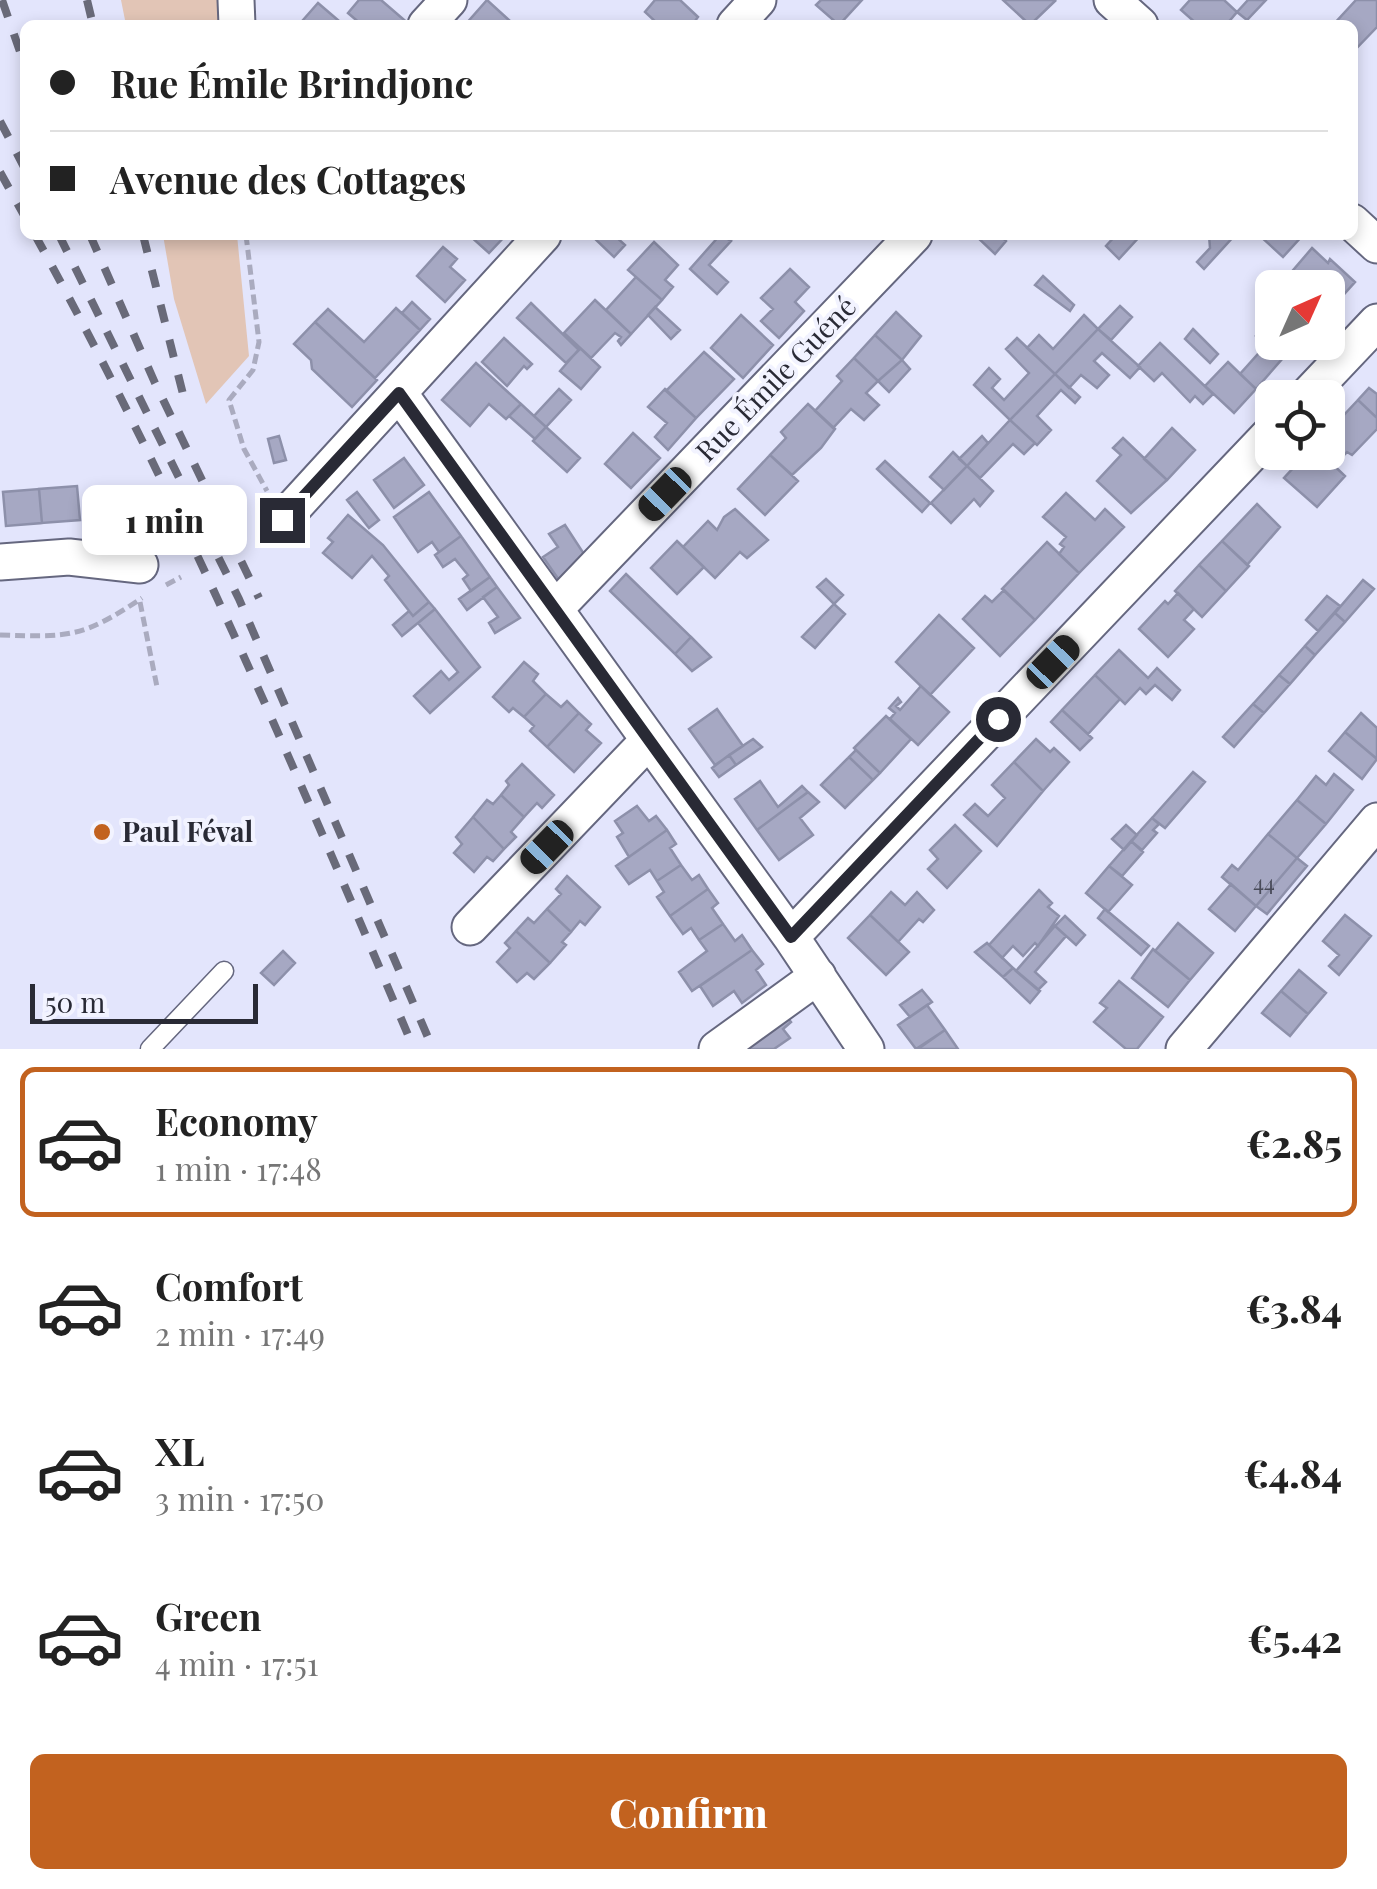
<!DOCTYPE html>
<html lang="en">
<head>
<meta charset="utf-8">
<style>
  :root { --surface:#fff; --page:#f2f2f2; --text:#222; --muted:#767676; --line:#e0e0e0; --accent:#c2621f }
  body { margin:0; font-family:"Playfair Display",serif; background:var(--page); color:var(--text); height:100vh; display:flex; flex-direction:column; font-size:38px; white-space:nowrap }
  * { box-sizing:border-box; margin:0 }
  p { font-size:32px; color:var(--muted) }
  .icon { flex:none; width:55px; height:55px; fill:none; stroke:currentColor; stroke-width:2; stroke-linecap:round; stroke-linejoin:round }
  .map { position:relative; height:1049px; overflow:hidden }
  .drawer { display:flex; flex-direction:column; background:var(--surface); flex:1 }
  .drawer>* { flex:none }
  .banner { position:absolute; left:20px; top:20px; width:1338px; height:220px; border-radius:15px; box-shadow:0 5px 15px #0003; display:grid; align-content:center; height:220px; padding:0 30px; background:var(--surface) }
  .needle { width:65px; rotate:45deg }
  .buttons { position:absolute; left:1255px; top:270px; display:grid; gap:20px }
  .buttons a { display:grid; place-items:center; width:90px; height:90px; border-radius:15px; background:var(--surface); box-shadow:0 5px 15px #0003; font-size:50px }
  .scale { position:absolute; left:30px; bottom:25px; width:228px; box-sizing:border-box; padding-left:10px; border:5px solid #292a35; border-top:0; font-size:28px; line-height:35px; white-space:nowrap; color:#292a35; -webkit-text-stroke:8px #f2f3ff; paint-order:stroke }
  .end { position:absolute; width:45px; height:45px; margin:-22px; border:12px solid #292a35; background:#fff; box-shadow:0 0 0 5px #fff }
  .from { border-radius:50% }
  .bubble { position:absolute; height:70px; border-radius:15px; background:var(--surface); box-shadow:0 5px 15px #0003; font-size:32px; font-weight:800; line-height:70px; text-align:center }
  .car { position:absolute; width:30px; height:60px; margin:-30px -15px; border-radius:12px; box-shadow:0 0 8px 2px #0007; background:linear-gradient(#222 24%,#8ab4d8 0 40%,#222 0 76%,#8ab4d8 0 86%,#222 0) }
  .banner b { display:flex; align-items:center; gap:35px; height:95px; font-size:38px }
  .banner b+b { border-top:2px solid var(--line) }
  .banner i { width:25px; height:25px; background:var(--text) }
  ul { padding:18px 0 0; list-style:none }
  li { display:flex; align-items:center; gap:30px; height:150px; margin:0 20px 15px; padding:0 10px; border:5px solid transparent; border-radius:15px }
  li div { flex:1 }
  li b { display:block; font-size:38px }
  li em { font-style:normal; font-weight:800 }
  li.selected { border-color:var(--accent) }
  li>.icon { width:90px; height:90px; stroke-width:1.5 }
  .primary-button { display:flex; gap:20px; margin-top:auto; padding:20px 30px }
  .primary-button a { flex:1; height:115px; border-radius:15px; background:var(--accent); color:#fff; font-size:40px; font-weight:800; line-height:115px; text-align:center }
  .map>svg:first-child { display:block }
  .green { fill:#e2c5b6 }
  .building { fill:#a6a8c3; stroke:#8d90aa; stroke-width:2.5 }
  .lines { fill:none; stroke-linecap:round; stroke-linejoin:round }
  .lane-casing { stroke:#65677f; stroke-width:21 }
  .street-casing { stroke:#65677f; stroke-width:39 }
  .path { stroke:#aaabbf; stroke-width:5; stroke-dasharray:10 5; stroke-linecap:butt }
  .lane { stroke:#fff; stroke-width:18 }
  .street { stroke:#fff; stroke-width:35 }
  .rail { stroke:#696a79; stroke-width:8; stroke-dasharray:18 18; stroke-linecap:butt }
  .route { stroke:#292a35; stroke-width:12 }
  .poi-dot { fill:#c2621f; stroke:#f2f3ff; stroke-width:4 }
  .labels { text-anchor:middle; stroke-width:8; stroke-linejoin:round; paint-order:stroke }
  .number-label { font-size:22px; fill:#484a58 }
  .street-label { font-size:28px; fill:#292a35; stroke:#f2f3ff }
  .poi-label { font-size:28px; font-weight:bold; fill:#292a35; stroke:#f2f3ff; text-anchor:start }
</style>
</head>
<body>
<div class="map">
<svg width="1377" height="1049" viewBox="0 0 1377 1049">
  <rect width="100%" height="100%" fill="#e3e5fc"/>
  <path class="green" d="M121,0h106l1,25h-102z
    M163,235h74l12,121 -43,48 -32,-105z"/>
  <path class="building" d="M359,0h22l29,25h-48l-14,-12z
    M487,0l23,21 -3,4h-42z
    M655,0h25l18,17 -6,8h-33l-14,-13z
    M821,0h41l-23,25 -23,-20z
    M1003,0h50l2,1 -25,24z
    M1190,0h34l13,12 -11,13h-28l-17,-15z
    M1248,0h18l-19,20 -10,-8z
    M1356,0h21v27l-25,26v-28h-19z
    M318,3l21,18 -3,4h-27l-6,-5z
    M469,235h37l-17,18z
    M596,235h18l11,10 -11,12 -21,-20z
    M720,235l11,6 -22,24 19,17 -11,12 -27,-25z
    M975,235h25l6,6 -11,13z
    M1116,235h25l-22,24 -13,-13z
    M1209,235h26l-31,34 -7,-7 13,-14z
    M1259,235h44l-20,22z
    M654,242l24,23 -13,15 8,7 -11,13 -34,-30z
    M443,247l14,12 -7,8 15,13 -20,22 -28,-26z
    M1312,248l16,15 2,-4 25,23 -26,29 -1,-23h-25l-14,-13z
    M790,269l19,18 -14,15 9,9 -25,27 -18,-17 12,-12 -12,-11z
    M1043,276l31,29 -4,6 -35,-26z
    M636,277l26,23 -31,34 -25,-24z
    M595,300l36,34 -10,11 -3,-4 3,-4 -6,-4 -24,25 -27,-25z
    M412,302l18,17 -10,11 -18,-17z
    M531,303l48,47 -13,13 -49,-45z
    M1120,306l12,11 -21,23 -13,-11z
    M655,307l25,23 -9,9 -23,-24z
    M396,308l24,22 -45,48 -60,-56 13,-13 36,33z
    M896,312l25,24 -19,24 -27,-25z
    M741,315l32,30 -30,33 -32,-30z
    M1084,315l14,14 -43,45 -28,-26 12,-13 14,14z
    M315,322l62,58 -25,27 -40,-38 -1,-9 -17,-16z
    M1265,326l7,7v9h9l-8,9 -17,-15z
    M1098,329l42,38 -10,11 -28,-25 -8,8 15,14 -12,13 -16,-13 -12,13 -14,-14z
    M1193,329l25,25 -8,9 -25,-24z
    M875,335l27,25 -24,21 -24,-23z
    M504,338l28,26 -5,5 -3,-3 -17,20 -25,-24z
    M1017,338l38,36 -45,46 -36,-35 15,-17 11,11 -8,9 12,12 25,-27 -23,-24z
    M1160,343l53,51 -10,10 -8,-8 -5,6 -28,-29 -8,8 -16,-15z
    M1266,345l16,14 -26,30 -16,-15z
    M580,348l20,19 -19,22 -21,-18z
    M704,352l30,27 -38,39 -30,-27z
    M854,358l24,23 -12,12 13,12 -15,15 -13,-11 -18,19 -18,-17 27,-30 -5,-5z
    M902,360l8,9 -21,23 -11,-11z
    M1228,362l28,27 -22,24 -29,-27z
    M476,363l45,41 -15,15 -17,-15 -19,22 -28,-26z
    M1055,374l25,23 -5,6 -14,-13 -24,26 14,14 -14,15 -27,-25z
    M1369,388l8,6v24l-19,-18z
    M559,389l12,11 -25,27 -12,-11z
    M665,389l31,29 -28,32 -13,-13 12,-14 -19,-16z
    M1358,400l19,18v11l-25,26 -5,-3 -13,13 -14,-13h8v-20z
    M521,404l25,23 -11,12 -26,-23z
    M808,404l27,25 -14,19 -29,27 -22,-20 16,-17 -5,-6z
    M1010,420l25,23 -11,11 -11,-10 -33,34 -13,-12z
    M546,427l34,31 -13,14 -34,-31z
    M1172,428l23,22 -28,30 -23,-21z
    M633,433l27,25 -29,30 -26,-24z
    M279,436l7,24 -12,3 -6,-24z
    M982,436l6,7 -21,23 -8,-7z
    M1123,438l44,42 -36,33 -34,-32 24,-26 -8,-7z
    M953,452l14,14 -23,24 -14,-13z
    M1308,452h12l25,24 -28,31 -33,-29z
    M770,455l28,26 -33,34 -27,-26z
    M404,458l20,27 -30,23 -20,-28z
    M885,461l45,42 -8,9 -45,-43z
    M967,466l26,25 -13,15 -6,-7 -23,24 -20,-20z
    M77,486l3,34 -38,3 -3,-34z
    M39,489l3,34 -36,3 -3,-34z
    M357,492l22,28 -10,8 -22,-28z
    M429,492l32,44 -22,16 -7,-10 -14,10 -24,-35z
    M1066,493l29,27 10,-11 19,18 -45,46 -20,-19 5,-7 -4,-3 6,-7 -23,-20z
    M1257,504l23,23 -33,38 -25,-24z
    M735,509l33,31 -21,18 -7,-6 -25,26 -32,-31 25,-26 9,9 7,-13z
    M348,515l35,30 46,57 -16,14 -28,-36 4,-4 -17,-20 -20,22 -29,-25 10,-11 -5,-4z
    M565,525l19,29 -25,26 -16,-23 15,-10 -9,-13z
    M461,536l29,41 -19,14 -8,-12 5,-4 -13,-16 -12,8 -8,-12z
    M677,541l27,26 -27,27 -26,-26z
    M1222,541l27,25 -23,25 -27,-26z
    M1047,542l32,31 -44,47 -33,-31z
    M1199,565l27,26 -24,26 -27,-26z
    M626,574l65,63 -16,17 -65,-63z
    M490,577l7,10 -30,23 -8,-11z
    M826,579l17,16 -9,9 -17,-17z
    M1363,580l11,9 -29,33 -10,-9z
    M497,587l23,31 -25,15 -6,-10 9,-6 -15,-20z
    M1004,590l31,30 -35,36 -37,-37 22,-23 7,6z
    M1178,593l16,16 -10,11 10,9 -26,28 -29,-28 26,-28 3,3z
    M1327,596l13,10 -22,25 -12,-11z
    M429,602l6,7 -33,27 -9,-11 16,-14 4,5z
    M834,604l11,10 -30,34 -13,-11z
    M435,609l45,58 -50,46 -16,-17 27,-25 8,9 9,-8 -40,-49z
    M1335,613l10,9 -30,33 -10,-9z
    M939,615l35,33 -44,47 -34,-33z
    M691,637l20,20 -19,14 -17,-17z
    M1305,646l10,9 -25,29 -11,-9z
    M1119,650l29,28 9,-10 23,22 -8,10 -17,-15 -9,9 -6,-6 -15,16 -30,-29z
    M524,662l14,12 -5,7 13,13 -22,23 -11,-9 -4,4 -16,-15z
    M1095,675l25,24 -32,35 -26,-24z
    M1279,675l11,9 -26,29 -11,-9z
    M921,686l28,26 -31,33 -28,-26 5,-6 -6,-5 9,-10 3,4 -5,4 4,4z
    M546,694l15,13 6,-6 12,12 -32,34 -17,-16 4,-5 -10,-9z
    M1253,704l11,9 -30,34 -11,-10z
    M717,709l26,37 -28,19 -26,-36z
    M1062,710l30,28 -12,12 -29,-28z
    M579,713l12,11 -5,6 15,13 -27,29 -27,-25z
    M1361,713l16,15v31l-32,-27z
    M886,716l25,23 -31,34 -26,-25z
    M1345,732l32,27 -15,20 -33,-28z
    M753,739l9,8 -26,18 -7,-10z
    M1036,739l14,13 4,-4 15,14 -26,29 -29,-29z
    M856,750l24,23 -7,7 -24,-23z
    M729,755l7,10 -17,12 -7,-9z
    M849,757l24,23 -28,28 -24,-23z
    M1014,762l29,29 -46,55 -33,-31 11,-11 13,12 17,-18 -13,-13z
    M522,764l32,31 -12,13 -5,-5 -13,14 -23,-22 8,-10 -3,-4z
    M1193,772l12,10 -40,46 -13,-10z
    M1334,774l19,16 -27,34 -29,-24 19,-24 10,9z
    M760,781l18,26 24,-21 6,6 -51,38 -22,-31z
    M808,792l11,10 -19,16 13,17 -34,25 -22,-30z
    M501,795l23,22 -13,15 5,5 -12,12 -31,-32 14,-17 6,4z
    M1297,800l29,24 -29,34 -29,-24z
    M637,806l12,15 7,-5 11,14 -38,27 -12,-20 6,-4 -8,-12z
    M473,817l31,32 -11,12 -6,-4 -13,15 -20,-19 8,-9 -6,-7z
    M1152,818l7,6 -6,6 4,3 -15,17 -11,-9z
    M955,825l26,26 -34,37 -19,-19 10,-10 -8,-9z
    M1126,825l11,10 -13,15 -12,-11z
    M667,830l9,14 -6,4 11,17 -24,16 -7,-11 -21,14 -13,-18z
    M1268,834l29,24 -41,48 -34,-29 10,-12 6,5z
    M1131,841l12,11 -21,24 -13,-10z
    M1297,858l10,8 -40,48 -11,-8z
    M681,865l11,15 7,-5 9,14 -38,27 -13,-19 7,-5 -7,-11z
    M1109,866l23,19 -24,27 -22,-19z
    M567,876l33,31 -15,18 -5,-4 -9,11 -24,-23 14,-15 -5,-5z
    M1231,884l25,22 -21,25 -26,-22z
    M708,889l10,14 -6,5 11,16 -24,16 -8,-12 -8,6 -13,-18z
    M1039,890l13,13 -4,4 11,9 -21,30 -3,-3 -12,13 -10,-10 -11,12 -13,-13z
    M891,892l14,13 12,-13 17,18 -11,12 -4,-3 -21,23 -28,-27z
    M547,909l24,23 -9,10 4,3 -16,18 -34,-32 12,-13 6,5z
    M1105,909l44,37 -8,9 -43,-37z
    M870,915l39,37 -23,23 -38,-37z
    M1345,915l26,21 -32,39 -10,-9 10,-11 -16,-14z
    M1065,916l20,19 -9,10 -21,-19z
    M1178,923l35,30 -23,27 -35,-29z
    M723,924l12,17 7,-6 10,15 -60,41 -13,-19 28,-21 -8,-11z
    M1055,926l11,10 -31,36 11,10 -8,8 -22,-19z
    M516,931l34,32 -16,16 -7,-6 -10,9 -20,-20 13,-14 -5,-5z
    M987,943l26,25 -10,9 -28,-25z
    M1153,949l37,31 -22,27 -36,-29z
    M752,950l11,14 -7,6 10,15 -24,18 -8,-12 -21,15 -13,-20z
    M283,951l12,12 -21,22 -13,-12z
    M1013,968l27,23 -10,12 -27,-26z
    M1299,970l27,23 -18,21 -27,-23z
    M1119,981l44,36 -26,32h-11l-32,-27 13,-14 -7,-5z
    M922,990l10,12 -22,15 -10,-12z
    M1281,991l27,23 -18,22 -28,-23z
    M927,1005l18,25 -29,19 -18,-24z
    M784,1013l7,9 -8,7 7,9 -16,11h-26l-5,-7z
    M945,1030l13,19h-40z"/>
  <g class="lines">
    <defs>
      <path id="lane" d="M150,1049l74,-78"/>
      <path id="street" d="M236,0l1,25
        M1112,0l28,25
        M426,25l23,-25
        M735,25l23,-25
        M1352,222l25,23
        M399,393l392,544 75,112
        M1305,398l72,-76
        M282,520l261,-285
        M0,562l69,-5 71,8
        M555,609l359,-374
        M470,927l178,-186
        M791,937l481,-505
        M717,1049l101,-73
        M1184,1049l193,-228"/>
    </defs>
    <use href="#lane" class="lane-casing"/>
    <use href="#street" class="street-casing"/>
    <path class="path" d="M246,235l13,107 -6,28 -24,30 15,49 23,42
      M166,585l15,-8
      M140,602l17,85
      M0,635c70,2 82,3 142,-37"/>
    <use href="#lane" class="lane"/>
    <use href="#street" class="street"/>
    <path class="rail" d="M2,0l23,66
      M87,0l6,25
      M0,121l25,48
      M0,172l25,45
      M35,235c145,263 262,538 379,814
      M59,235l180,364 194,450
      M90,235l65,148 104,215
      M143,235l43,171"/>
  </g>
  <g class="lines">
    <path class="route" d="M282,520l117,-127 392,544 207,-218"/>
  </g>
  <circle class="poi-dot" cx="102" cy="832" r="10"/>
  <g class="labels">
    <g class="number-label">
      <text x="1264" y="891">44</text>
    </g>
    <g class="street-label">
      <text transform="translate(776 379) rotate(-46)" y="10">Rue Émile Guéné</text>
    </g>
    <g class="poi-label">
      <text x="122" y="842">Paul Féval</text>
    </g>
  </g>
</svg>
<div class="buttons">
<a><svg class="needle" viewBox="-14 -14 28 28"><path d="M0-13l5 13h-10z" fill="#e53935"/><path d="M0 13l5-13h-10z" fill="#767676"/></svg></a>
<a><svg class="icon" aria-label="locate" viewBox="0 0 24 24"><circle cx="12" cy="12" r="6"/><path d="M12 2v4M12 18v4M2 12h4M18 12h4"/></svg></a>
</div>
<div class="scale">50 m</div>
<i class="end from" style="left:998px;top:719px"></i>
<i class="end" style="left:282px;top:520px"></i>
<div class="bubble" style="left:82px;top:485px;width:165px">1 min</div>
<i class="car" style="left:665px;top:494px;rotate:224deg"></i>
<i class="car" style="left:1053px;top:662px;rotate:44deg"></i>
<i class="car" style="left:547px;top:847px;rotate:224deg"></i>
<div class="banner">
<b><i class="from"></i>Rue Émile Brindjonc</b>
<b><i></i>Avenue des Cottages</b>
</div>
</div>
<section class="drawer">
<ul>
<li class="selected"><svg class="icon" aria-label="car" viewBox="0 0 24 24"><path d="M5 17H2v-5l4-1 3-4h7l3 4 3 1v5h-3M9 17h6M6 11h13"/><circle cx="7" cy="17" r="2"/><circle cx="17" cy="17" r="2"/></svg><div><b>Economy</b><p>1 min · 17:48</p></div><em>€2.85</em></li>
<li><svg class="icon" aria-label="car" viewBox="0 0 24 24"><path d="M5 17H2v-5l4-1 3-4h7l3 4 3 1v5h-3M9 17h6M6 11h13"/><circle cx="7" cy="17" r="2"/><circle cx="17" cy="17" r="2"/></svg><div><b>Comfort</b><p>2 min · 17:49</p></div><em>€3.84</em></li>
<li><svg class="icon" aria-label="car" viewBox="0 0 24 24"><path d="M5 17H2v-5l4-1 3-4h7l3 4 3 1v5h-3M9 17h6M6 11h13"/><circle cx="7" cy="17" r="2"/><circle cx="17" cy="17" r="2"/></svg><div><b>XL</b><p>3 min · 17:50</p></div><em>€4.84</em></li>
<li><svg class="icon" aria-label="car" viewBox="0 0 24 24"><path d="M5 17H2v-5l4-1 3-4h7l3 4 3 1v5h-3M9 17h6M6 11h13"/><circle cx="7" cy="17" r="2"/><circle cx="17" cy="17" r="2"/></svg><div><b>Green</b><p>4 min · 17:51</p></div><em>€5.42</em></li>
</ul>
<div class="primary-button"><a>Confirm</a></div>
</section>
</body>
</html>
